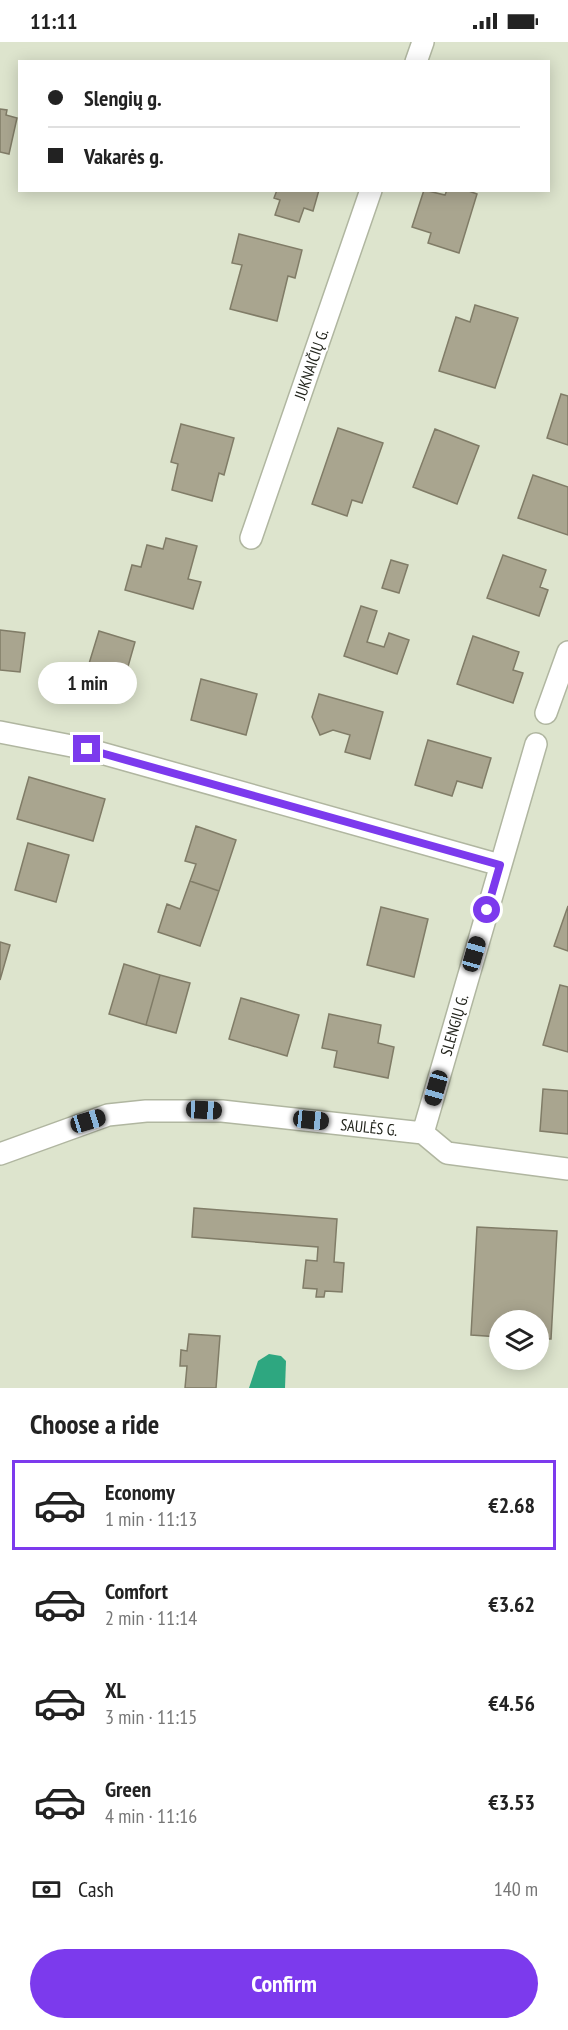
<!DOCTYPE html>
<html lang="en">
<head>
<meta charset="utf-8">
<style>
  :root { --surface:#fff; --page:#f2f2f2; --text:#222; --muted:#767676; --line:#e0e0e0; --accent:#7c3aed }
  body { margin:0; font-family:"PT Sans Narrow",sans-serif; background:var(--page); color:var(--text); height:100vh; display:flex; flex-direction:column; font-size:22px; white-space:nowrap }
  * { box-sizing:border-box; margin:0 }
  p { font-size:20px; color:var(--muted) }
  .icon { flex:none; width:33px; height:33px; fill:none; stroke:currentColor; stroke-width:2; stroke-linecap:round; stroke-linejoin:round }
  .map { position:relative; height:1346px; overflow:hidden }
  .sheet { display:flex; flex-direction:column; background:var(--surface); flex:1 }
  .sheet>* { flex:none }
  .hud { position:absolute; left:18px; top:18px; width:532px; height:132px; border-radius:0px; box-shadow:0 3px 15px #0003; display:grid; align-content:center; height:132px; padding:0 30px; background:var(--surface) }
  .fabs { position:absolute; left:489px; top:1268px; display:grid; gap:12px }
  .fabs a { display:grid; place-items:center; width:60px; height:60px; border-radius:50%; background:var(--surface); box-shadow:0 3px 15px #0003; font-size:30px }
  .end { position:absolute; width:27px; height:27px; margin:-14px; border:8px solid #7c3aed; background:#fff; box-shadow:0 0 0 3px #fff }
  .from { border-radius:50% }
  .bubble { position:absolute; height:42px; border-radius:21px; background:var(--surface); box-shadow:0 3px 15px #0003; font-size:20px; font-weight:700; line-height:42px; text-align:center }
  .car { position:absolute; width:18px; height:36px; margin:-18px -9px; border-radius:8px; box-shadow:0 0 4px 2px #0007; background:linear-gradient(#222 24%,#8ab4d8 0 40%,#222 0 76%,#8ab4d8 0 86%,#222 0) }
  .hud b { display:flex; align-items:center; gap:21px; height:57px; font-size:22px }
  .hud b+b { border-top:2px solid var(--line) }
  .hud i { width:15px; height:15px; background:var(--text) }
  ul { padding:0; list-style:none }
  li { display:flex; align-items:center; gap:18px; height:90px; margin:0 12px 9px; padding:0 18px; border:3px solid transparent; border-radius:0px }
  li div { flex:1 }
  li b { display:block; font-size:22px }
  li em { font-style:normal; font-weight:700 }
  li.selected { border-color:var(--accent) }
  li>.icon { width:54px; height:54px; stroke-width:1.5 }
  h2 { padding:0 30px; font-size:27px; line-height:72px }
  .pay { display:flex; align-items:center; gap:15px; height:66px; padding:0 30px; font-size:22px }
  .pay p { margin-inline-start:auto }
  .primary-button { display:flex; gap:12px; margin-top:auto; padding:12px 30px }
  .primary-button a { flex:1; height:69px; border-radius:36px; background:var(--accent); color:#fff; font-size:24px; font-weight:700; line-height:69px; text-align:center }
  .status { display:flex; justify-content:space-between; align-items:center; height:42px; padding:0 30px; background:var(--surface); direction:ltr }
  .status svg { height:16px; fill:currentColor }
  .map>svg:first-child { display:block }
  .water { fill:#2ea780 }
  .building { fill:#a9a58f; stroke:#807c67; stroke-width:1.5 }
  .lines { fill:none; stroke-linecap:round; stroke-linejoin:round }
  .street-casing { stroke:#b0b6a0; stroke-width:24 }
  .street { stroke:#fff; stroke-width:21 }
  .route { stroke:#7c3aed; stroke-width:8 }
  .labels { text-anchor:middle; stroke-width:4.5; stroke-linejoin:round; paint-order:stroke }
  .street-label { font-size:16px; fill:#23251d; stroke:#fff }
</style>
</head>
<body>
<div class="status"><b>11:11</b><svg viewBox="0 0 49 12"><path d="M0 12V9h3v3zM5 12V6h3v6zM10 12V3h3v9zM15 12V0h3v12zM26 1h20v11H26zM47 4h2v5h-2z"/></svg></div>
<div class="map">
<svg width="568" height="1346" viewBox="0 0 568 1346">
  <rect width="100%" height="100%" fill="#dde4cd"/>
  <path class="water" d="M269,1312l12,2 5,5 -1,27h-36l9,-27z"/>
  <path class="building" d="M0,67l7,1 -1,5 11,3 -8,36 -9,-2z
    M277,148h42l-6,21 -9,-3 -5,14 -24,-7 5,-15 -6,-2z
    M424,148l21,5 2,-5h19l11,4 -18,59 -31,-10 3,-10 -19,-6z
    M239,192l63,16 -7,28 -7,-2 -11,45 -47,-12 12,-44 -10,-2z
    M475,263l43,13 -23,70 -56,-17 17,-54 14,5z
    M561,352l7,2v49l-21,-7z
    M181,382l53,14 -10,37 -5,-2 -7,28 -40,-11 6,-26 -7,-2z
    M338,386l45,15 -21,60 -10,-3 -5,16 -35,-12z
    M435,387l44,17 -22,58 -44,-17z
    M533,433l35,12v48l-50,-17z
    M166,496l31,8 -9,33 13,3 -8,27 -68,-19 7,-25 9,2 6,-22 16,4z
    M503,513l43,15 -6,17 8,3 -9,26 -52,-18z
    M391,518l17,5 -9,28 -17,-5z
    M361,564l16,5 -10,31 17,5 5,-14 20,7 -12,34 -53,-18z
    M0,588l25,3 -5,39 -20,-2z
    M99,589l36,11 -14,49 -37,-11z
    M473,594l46,16 -6,18 10,3 -10,30 -56,-19z
    M201,637l56,15 -11,41 -55,-15z
    M319,652l64,18 -13,47 -25,-7 5,-17 -17,-5 -13,5 -8,-18z
    M428,698l63,18 -9,30 -25,-7 -5,15 -37,-11z
    M29,735l76,22 -12,42 -76,-22z
    M196,784l40,14 -17,51 -29,-10 6,-17 -11,-3z
    M28,801l41,12 -13,47 -41,-12z
    M190,839l29,10 -19,55 -42,-14 9,-28 13,5z
    M568,864v45l-14,-5z
    M381,865l47,12 -14,58 -47,-12z
    M0,900l10,3 -10,35z
    M124,922l36,11 -14,50 -37,-11z
    M160,933l30,8 -14,50 -30,-8z
    M560,943l8,2v65l-25,-7z
    M241,956l58,17 -12,41 -58,-17z
    M329,972l52,11 -3,18 16,4 -6,31 -54,-11 3,-16 -15,-3z
    M543,1047l25,2v43l-28,-3z
    M194,1166l143,11 -3,43 10,1 -2,29 -17,-1 -1,6h-8l1,-8 -14,-1 3,-28 11,1 1,-14 -126,-10z
    M477,1185l80,4 -6,108h-13v-19h-38v17l-29,-2z
    M189,1292l31,2 -4,52h-31l2,-22h-7l1,-16 6,1z"/>
  <g class="lines">
    <defs>
      <path id="street" d="M416,20l7,-20
        M251,496l120,-348
        M546,671l22,-61
        M0,690l87,17 413,116
        M423,1091l113,-389
        M423,1091l24,20 121,16
        M0,1112l108,-39 38,-4h76l201,22"/>
    </defs>
    <use href="#street" class="street-casing"/>
    <use href="#street" class="street"/>
  </g>
  <g class="lines">
    <path class="route" d="M87,707l413,116 -13,45"/>
  </g>
  <g class="labels">
    <g class="street-label">
      <text transform="translate(311 322) rotate(-71)" y="6">JUKNAIČIŲ G.</text>
      <text transform="translate(454 983) rotate(-74)" y="6">SLENGIŲ G.</text>
      <text transform="translate(369 1085) rotate(6)" y="6">SAULĖS G.</text>
    </g>
  </g>
</svg>
<div class="fabs">
<a><svg class="icon" aria-label="layers" viewBox="0 0 24 24"><path d="M12 4l9 5-9 5-9-5zM3 14l9 5 9-5"/></svg></a>
</div>
<i class="end from" style="left:487px;top:868px"></i>
<i class="end" style="left:87px;top:707px"></i>
<div class="bubble" style="left:38px;top:620px;width:99px">1 min</div>
<i class="car" style="left:474px;top:912px;rotate:16deg"></i>
<i class="car" style="left:436px;top:1046px;rotate:196deg"></i>
<i class="car" style="left:204px;top:1068px;rotate:93deg"></i>
<i class="car" style="left:311px;top:1078px;rotate:96deg"></i>
<i class="car" style="left:88px;top:1079px;rotate:73deg"></i>
<div class="hud">
<b><i class="from"></i>Slengių g.</b>
<b><i></i>Vakarės g.</b>
</div>
</div>
<section class="sheet">
<h2>Choose a ride</h2>
<ul>
<li class="selected"><svg class="icon" aria-label="car" viewBox="0 0 24 24"><path d="M5 17H2v-5l4-1 3-4h7l3 4 3 1v5h-3M9 17h6M6 11h13"/><circle cx="7" cy="17" r="2"/><circle cx="17" cy="17" r="2"/></svg><div><b>Economy</b><p>1 min · 11:13</p></div><em>€2.68</em></li>
<li><svg class="icon" aria-label="car" viewBox="0 0 24 24"><path d="M5 17H2v-5l4-1 3-4h7l3 4 3 1v5h-3M9 17h6M6 11h13"/><circle cx="7" cy="17" r="2"/><circle cx="17" cy="17" r="2"/></svg><div><b>Comfort</b><p>2 min · 11:14</p></div><em>€3.62</em></li>
<li><svg class="icon" aria-label="car" viewBox="0 0 24 24"><path d="M5 17H2v-5l4-1 3-4h7l3 4 3 1v5h-3M9 17h6M6 11h13"/><circle cx="7" cy="17" r="2"/><circle cx="17" cy="17" r="2"/></svg><div><b>XL</b><p>3 min · 11:15</p></div><em>€4.56</em></li>
<li><svg class="icon" aria-label="car" viewBox="0 0 24 24"><path d="M5 17H2v-5l4-1 3-4h7l3 4 3 1v5h-3M9 17h6M6 11h13"/><circle cx="7" cy="17" r="2"/><circle cx="17" cy="17" r="2"/></svg><div><b>Green</b><p>4 min · 11:16</p></div><em>€3.53</em></li>
</ul>
<div class="pay"><svg class="icon" aria-label="cash" viewBox="0 0 24 24"><path d="M3 7h18v10H3z"/><circle cx="12" cy="12" r="2"/></svg>Cash<p>140 m</p></div>
<div class="primary-button"><a>Confirm</a></div>
</section>
</body>
</html>
